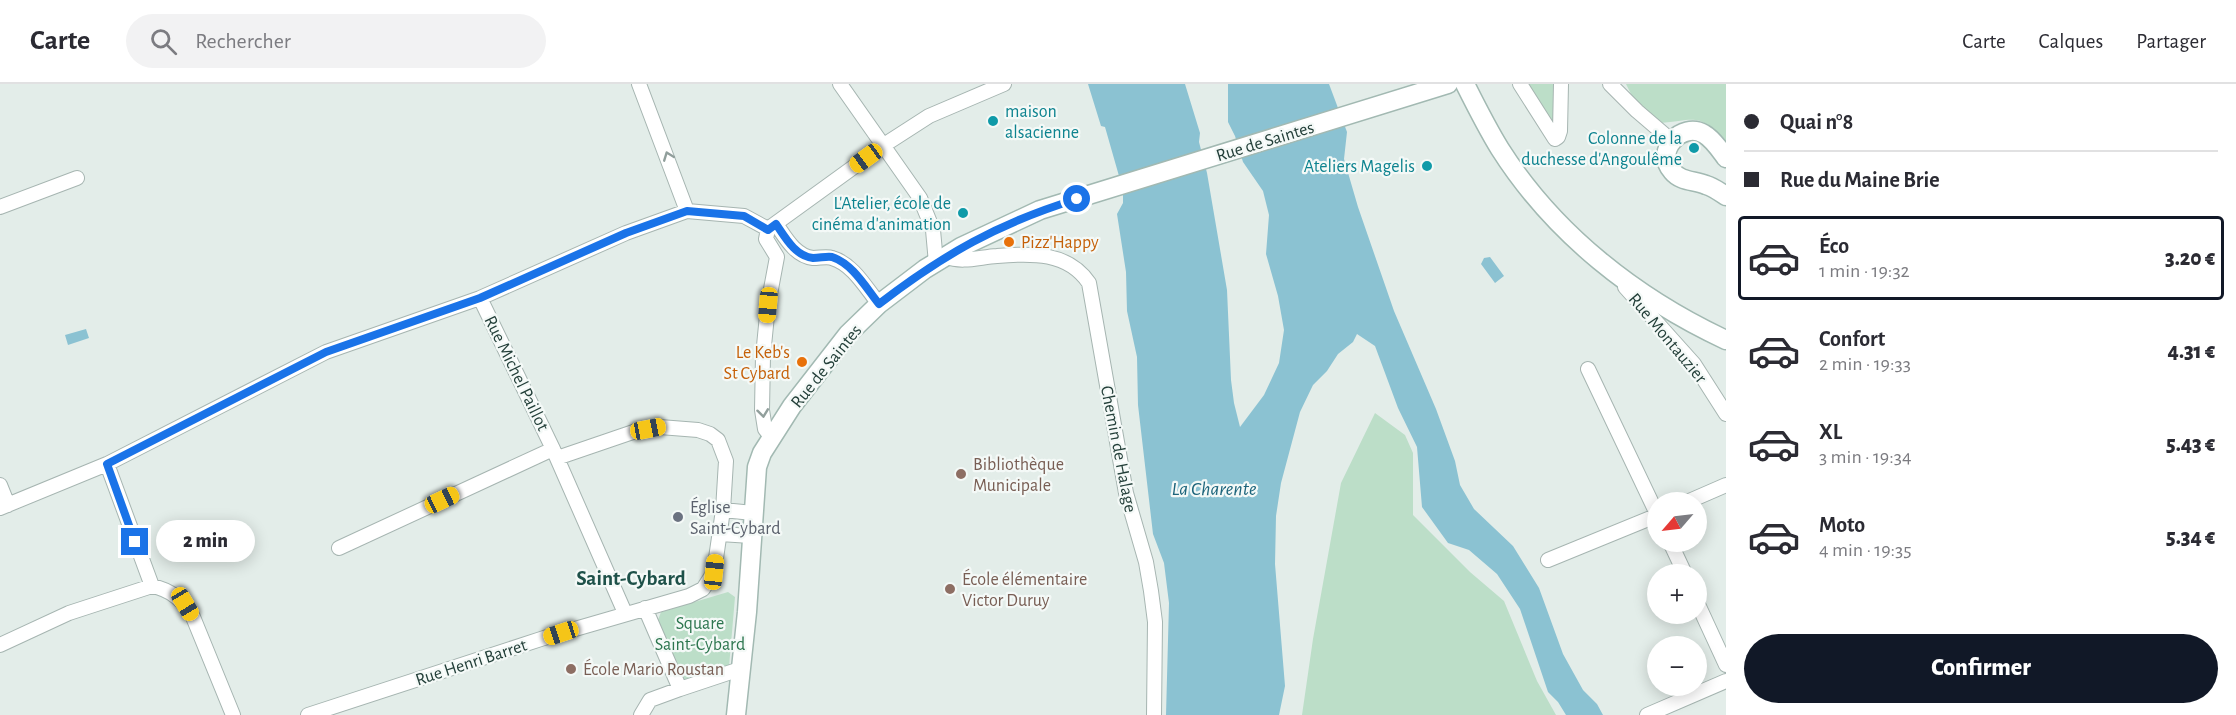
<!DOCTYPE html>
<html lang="fr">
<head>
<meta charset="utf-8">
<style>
  :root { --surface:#fff; --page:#f2f2f3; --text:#2b2b33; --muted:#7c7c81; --line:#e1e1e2; --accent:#111827 }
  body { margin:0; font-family:"Alegreya Sans",sans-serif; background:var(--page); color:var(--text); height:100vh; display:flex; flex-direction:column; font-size:22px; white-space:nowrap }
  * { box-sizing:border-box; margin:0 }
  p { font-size:20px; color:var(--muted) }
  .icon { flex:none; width:33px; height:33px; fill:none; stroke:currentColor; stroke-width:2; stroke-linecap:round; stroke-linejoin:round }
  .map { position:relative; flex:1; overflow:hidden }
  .drawer { display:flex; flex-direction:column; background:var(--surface); width:510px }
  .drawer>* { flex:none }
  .guide { display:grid; align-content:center; height:132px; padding:0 18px; background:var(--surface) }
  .needle { width:39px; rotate:242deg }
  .controls { position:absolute; left:1647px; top:408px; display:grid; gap:12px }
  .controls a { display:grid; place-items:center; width:60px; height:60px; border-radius:50%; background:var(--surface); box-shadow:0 3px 15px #0003; font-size:30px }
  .end { position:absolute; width:27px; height:27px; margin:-14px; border:8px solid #1a73e8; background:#fff; box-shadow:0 0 0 3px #fff }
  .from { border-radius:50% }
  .bubble { position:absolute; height:42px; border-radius:21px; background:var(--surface); box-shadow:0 3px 15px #0003; font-size:20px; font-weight:800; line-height:42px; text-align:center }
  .car { position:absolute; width:18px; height:36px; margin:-18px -9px; border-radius:8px; box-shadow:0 0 4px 2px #0007; background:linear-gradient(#f5c518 24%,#345 0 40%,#f5c518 0 76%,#345 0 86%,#f5c518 0) }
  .guide b { display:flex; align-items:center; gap:21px; height:57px; font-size:22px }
  .guide b+b { border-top:2px solid var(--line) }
  .guide i { width:15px; height:15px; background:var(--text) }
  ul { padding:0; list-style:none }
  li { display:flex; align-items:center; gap:18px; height:84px; margin:0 12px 9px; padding:0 6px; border:3px solid transparent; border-radius:6px }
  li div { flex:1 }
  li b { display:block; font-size:22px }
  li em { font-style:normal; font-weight:800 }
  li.current { border-color:var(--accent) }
  li>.icon { width:54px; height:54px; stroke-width:1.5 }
  .primary-button { display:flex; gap:12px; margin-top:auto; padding:12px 18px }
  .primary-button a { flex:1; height:69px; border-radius:36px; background:var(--accent); color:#fff; font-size:24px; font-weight:800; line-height:69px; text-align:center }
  header { display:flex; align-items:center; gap:36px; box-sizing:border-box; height:84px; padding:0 30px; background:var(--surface); border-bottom:2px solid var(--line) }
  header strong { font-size:28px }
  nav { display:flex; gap:33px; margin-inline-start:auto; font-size:21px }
  .search { width:420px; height:54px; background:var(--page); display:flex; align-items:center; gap:15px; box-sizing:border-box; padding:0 21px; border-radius:33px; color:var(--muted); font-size:22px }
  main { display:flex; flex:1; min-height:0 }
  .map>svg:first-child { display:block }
  .green { fill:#bcdec8 }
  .water { fill:#8bc2d2 }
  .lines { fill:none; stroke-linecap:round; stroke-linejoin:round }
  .street-casing { stroke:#a6b5b1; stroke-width:16 }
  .secondary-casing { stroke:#a2b9b2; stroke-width:21 }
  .street { stroke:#fff; stroke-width:14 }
  .secondary { stroke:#fff; stroke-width:18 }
  .oneway { stroke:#919f9c }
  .route { stroke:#1a73e8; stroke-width:8 }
  .culture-dot { fill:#0f9aa8; stroke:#f4f9f7; stroke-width:2 }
  .food-dot { fill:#e8710a; stroke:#f4f9f7; stroke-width:2 }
  .education-dot { fill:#8d6e63; stroke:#f4f9f7; stroke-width:2 }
  .worship-dot { fill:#6b7280; stroke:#f4f9f7; stroke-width:2 }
  .labels { text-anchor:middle; stroke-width:4.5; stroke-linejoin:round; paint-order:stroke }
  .culture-label { font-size:18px; fill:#0d838f; stroke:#f4f9f7; text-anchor:end }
  .street-label { font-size:18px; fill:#233f39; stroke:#f4f9f7 }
  .food-label { font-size:18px; fill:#c56008; stroke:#f4f9f7; text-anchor:start }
  .education-label { font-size:18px; fill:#785e54; stroke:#f4f9f7; text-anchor:start }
  .worship-label { font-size:18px; fill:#5b616d; stroke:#f4f9f7; text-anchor:start }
  .park-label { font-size:18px; fill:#2d764f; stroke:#f4f9f7 }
  .water-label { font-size:20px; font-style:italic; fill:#1c647b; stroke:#f4f9f7 }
  .quarter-label { font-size:21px; font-weight:bold; fill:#1e5149; stroke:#f4f9f7 }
</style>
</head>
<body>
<header>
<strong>Carte</strong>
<div class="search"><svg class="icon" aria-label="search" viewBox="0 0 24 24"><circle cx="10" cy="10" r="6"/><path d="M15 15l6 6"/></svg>Rechercher</div>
<nav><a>Carte</a><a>Calques</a><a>Partager</a></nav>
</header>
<main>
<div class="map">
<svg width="1726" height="631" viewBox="0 0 1726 631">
  <rect width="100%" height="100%" fill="#e3ede9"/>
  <path class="green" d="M1524,0h35l-4,49z
    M1626,0h100v59c-27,-31 -29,-23 -66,-20l-22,-15z
    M1375,329l30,22 8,18v62l57,57 34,29 33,80 19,34h-254l11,-76 28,-156z
    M728,508l7,5 -6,70 -45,13 -26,-60 3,-8z"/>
  <path class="water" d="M1088,0h97l15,49 -1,9 8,31 20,117 4,90 3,23 6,24 24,-32 15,-32 5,-33 -6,-34 -12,-42 3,-39 -6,-24 -20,-29 -8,-26 -7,-14v-38h101l18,48 -3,27 14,48 36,104 42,98 19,52 5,24 14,24 39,37 26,42 24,66 20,36 14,14 6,11h-37l-8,-13 -10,-10 -28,-83 -23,-35 -28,-24 -21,-7 -26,-36 -5,-60 -19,-39 -23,-62 -18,-12 -4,8 -15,12 -11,17 -14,14 -13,27 -19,71 -5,33 -1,48 10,122 -6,29h-113l3,-112 -5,-40 -11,-29 -15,-129 -1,-48 -10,-46 -1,-39 -9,-58 6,-11v-13l-18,-63 -4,-1z
    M1490,173l14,19 -9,7 -14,-19 3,-6z
    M86,245l3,9 -21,7 -3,-10z"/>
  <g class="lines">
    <defs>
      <path id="street" d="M639,0l48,127
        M840,0l80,114 13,32 3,33
        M1520,0l35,55 3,-2 2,-6 1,-47
        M1610,0l27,27 35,30
        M0,123l77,-29
        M776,140c9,13 19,32 37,34 7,0 14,-2 19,0 21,6 34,30 47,46
        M768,145l116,-84 45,-29 75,-32
        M768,145l-2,10 11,18 -9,48 -5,51 -1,54 3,19 7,9
        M946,173c17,6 34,0 51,-1 35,-3 71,-4 92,27l37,210 20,69 5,29 4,31 -1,93
        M1625,203l69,77 32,50
        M480,214l73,151 72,164
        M1588,285l70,147
        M107,380l45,122
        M0,401l8,20
        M1687,418l39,-17
        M0,424l107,-44 219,-112 154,-54 146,-65 61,-22 57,5 24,13
        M723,426l30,3
        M720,450l31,2
        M1670,458l15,32
        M339,464l214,-99
        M1548,476l110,-45
        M1696,516l30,65
        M645,524l35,81 60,-20
        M0,561l69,-32 83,-27c19,4 31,14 41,31l40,98
        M308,631l236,-77 145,-42 14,-7 11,-17 9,-62 3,-49 -8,-21 -8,-6 -12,-4 -38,-3 -24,4 -79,27
        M641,631l9,-15 30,-11
        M1647,631l79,-34"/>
      <path id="secondary" d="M1465,0c11,22 22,44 35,65 54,85 136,149 226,191
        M1726,74c-6,-8 -13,-19 -22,-24 -22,-13 -50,17 -32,37 9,11 22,9 34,14 7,2 14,7 20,11
        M736,631l11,-103 10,-145 5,-14 30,-47 56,-72 31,-30 46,-35 36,-22 79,-37 408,-126"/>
    </defs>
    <use href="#street" class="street-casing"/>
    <use href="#secondary" class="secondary-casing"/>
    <use href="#street" class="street"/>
    <use href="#secondary" class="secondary"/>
  </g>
  <defs><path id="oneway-chevron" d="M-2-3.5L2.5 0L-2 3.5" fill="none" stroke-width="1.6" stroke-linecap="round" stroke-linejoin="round" transform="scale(1.5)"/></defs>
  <g class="oneway">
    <use href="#oneway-chevron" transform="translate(668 72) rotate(-111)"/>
    <use href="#oneway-chevron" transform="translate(763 329) rotate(83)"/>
  </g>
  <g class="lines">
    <path class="route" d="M135,458l-28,-78 219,-112 154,-54 146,-65 61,-22 57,5 24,14 8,-6c9,13 19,32 37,34 7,0 14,-2 19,-1 21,7 34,31 47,47 65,-50 120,-81 198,-105"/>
  </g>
  <g class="culture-dot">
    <circle cx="993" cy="37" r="6"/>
    <circle cx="1694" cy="64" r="6"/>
    <circle cx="1427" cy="82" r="6"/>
    <circle cx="963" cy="129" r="6"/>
  </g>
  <g class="food-dot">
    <circle cx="1009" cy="158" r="6"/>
    <circle cx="802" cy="278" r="6"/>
  </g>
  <g class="education-dot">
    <circle cx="961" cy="390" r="6"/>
    <circle cx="950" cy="505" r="6"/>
    <circle cx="571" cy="585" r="6"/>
  </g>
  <circle class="worship-dot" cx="678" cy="433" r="6"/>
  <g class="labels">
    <g class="culture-label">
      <text x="1005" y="33" text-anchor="start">maison<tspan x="1005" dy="21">alsacienne</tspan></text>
      <text x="1682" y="60">Colonne de la<tspan x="1682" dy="21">duchesse d'Angoulême</tspan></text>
      <text x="1415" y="88">Ateliers Magelis</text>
      <text x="951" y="125">L'Atelier, école de<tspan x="951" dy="21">cinéma d'animation</tspan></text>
    </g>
    <g class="street-label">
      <text transform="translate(1265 57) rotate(-17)" y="6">Rue de Saintes</text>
      <text transform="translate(1668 254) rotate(50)" y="6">Rue Montauzier</text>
      <text transform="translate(826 282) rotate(-51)" y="6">Rue de Saintes</text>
      <text transform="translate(517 289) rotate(64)" y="6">Rue Michel Paillot</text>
      <text transform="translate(1119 365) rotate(79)" y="6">Chemin de Halage</text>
      <text transform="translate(471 578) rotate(-18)" y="6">Rue Henri Barret</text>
    </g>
    <g class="food-label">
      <text x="1021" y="164">Pizz'Happy</text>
      <text x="790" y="274" text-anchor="end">Le Keb's<tspan x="790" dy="21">St Cybard</tspan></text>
    </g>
    <g class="education-label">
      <text x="973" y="386">Bibliothèque<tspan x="973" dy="21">Municipale</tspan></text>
      <text x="962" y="501">École élémentaire<tspan x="962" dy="21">Victor Duruy</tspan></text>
      <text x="583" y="591">École Mario Roustan</text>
    </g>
    <g class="worship-label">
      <text x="690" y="429">Église<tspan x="690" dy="21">Saint-Cybard</tspan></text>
    </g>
    <g class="park-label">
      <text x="700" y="545">Square<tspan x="700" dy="21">Saint-Cybard</tspan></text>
    </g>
    <g class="water-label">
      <text x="1214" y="411">La Charente</text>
    </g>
    <g class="quarter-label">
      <text x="631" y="501">Saint-Cybard</text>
    </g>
  </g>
</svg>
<div class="controls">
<a><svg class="needle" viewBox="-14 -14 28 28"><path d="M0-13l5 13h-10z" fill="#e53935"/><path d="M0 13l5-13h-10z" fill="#7c7c81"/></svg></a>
<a>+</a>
<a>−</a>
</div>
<i class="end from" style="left:1077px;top:115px"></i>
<i class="end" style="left:135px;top:458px"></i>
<div class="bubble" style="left:156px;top:436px;width:99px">2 min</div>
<i class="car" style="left:866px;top:74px;rotate:234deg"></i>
<i class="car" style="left:768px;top:221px;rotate:185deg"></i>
<i class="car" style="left:648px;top:345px;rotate:79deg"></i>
<i class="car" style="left:442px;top:416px;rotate:65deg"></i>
<i class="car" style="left:714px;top:488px;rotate:6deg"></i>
<i class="car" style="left:185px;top:520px;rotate:149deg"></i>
<i class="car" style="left:561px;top:549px;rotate:252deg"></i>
</div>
<section class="drawer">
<div class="guide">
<b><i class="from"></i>Quai n°8</b>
<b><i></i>Rue du Maine Brie</b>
</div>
<ul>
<li class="current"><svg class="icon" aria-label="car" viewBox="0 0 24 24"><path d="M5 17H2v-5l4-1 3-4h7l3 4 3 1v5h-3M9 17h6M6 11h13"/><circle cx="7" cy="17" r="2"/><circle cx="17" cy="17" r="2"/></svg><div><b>Éco</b><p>1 min · 19:32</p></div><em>3.20 €</em></li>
<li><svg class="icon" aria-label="car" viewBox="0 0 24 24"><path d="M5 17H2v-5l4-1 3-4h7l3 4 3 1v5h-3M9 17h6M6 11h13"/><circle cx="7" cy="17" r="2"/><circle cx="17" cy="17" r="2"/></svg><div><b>Confort</b><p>2 min · 19:33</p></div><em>4.31 €</em></li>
<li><svg class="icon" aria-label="car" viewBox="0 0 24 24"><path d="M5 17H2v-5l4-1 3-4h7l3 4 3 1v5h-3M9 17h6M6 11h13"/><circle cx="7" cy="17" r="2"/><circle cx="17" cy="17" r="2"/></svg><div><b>XL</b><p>3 min · 19:34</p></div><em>5.43 €</em></li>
<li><svg class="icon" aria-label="car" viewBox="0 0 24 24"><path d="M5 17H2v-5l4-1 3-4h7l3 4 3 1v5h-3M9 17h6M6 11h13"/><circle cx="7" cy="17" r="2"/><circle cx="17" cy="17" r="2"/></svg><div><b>Moto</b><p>4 min · 19:35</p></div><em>5.34 €</em></li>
</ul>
<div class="primary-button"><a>Confirmer</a></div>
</section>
</main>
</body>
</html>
